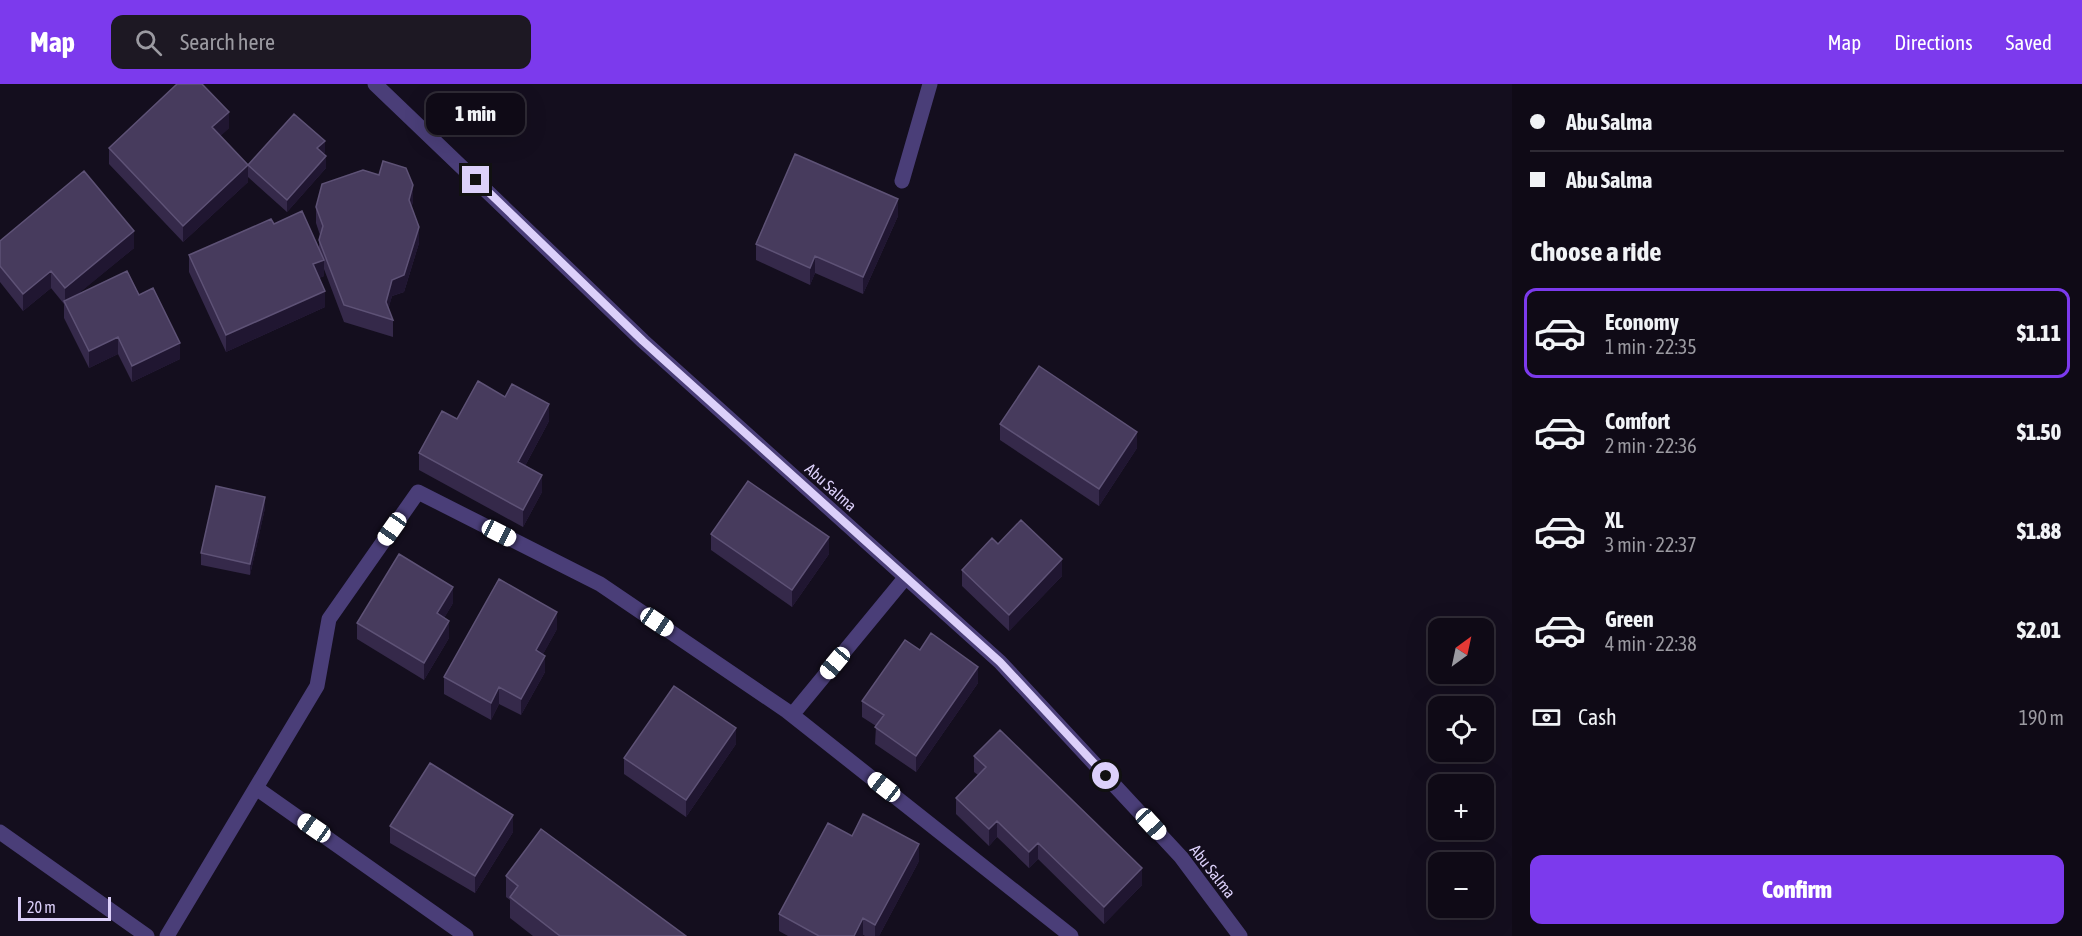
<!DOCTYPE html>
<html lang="en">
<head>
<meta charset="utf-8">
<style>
  :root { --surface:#0f0a16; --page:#1d1823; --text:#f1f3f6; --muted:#9b9aa1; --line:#2f2b35; --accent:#7c3aed }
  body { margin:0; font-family:"Asap Condensed",sans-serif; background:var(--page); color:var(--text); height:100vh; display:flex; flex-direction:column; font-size:22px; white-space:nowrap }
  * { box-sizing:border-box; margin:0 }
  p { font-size:20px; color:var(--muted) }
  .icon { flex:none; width:33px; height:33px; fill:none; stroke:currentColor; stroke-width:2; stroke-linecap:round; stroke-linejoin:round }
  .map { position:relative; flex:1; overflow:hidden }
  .drawer { display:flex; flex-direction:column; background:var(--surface); width:570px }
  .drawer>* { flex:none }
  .banner { display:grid; align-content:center; height:132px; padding:0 18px; background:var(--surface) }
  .needle { width:39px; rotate:33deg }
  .tools { position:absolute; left:1428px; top:534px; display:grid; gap:12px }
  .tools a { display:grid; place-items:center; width:66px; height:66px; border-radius:12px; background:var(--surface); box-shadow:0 6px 24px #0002,0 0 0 2px var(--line); font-size:30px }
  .scale { position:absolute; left:18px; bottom:15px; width:93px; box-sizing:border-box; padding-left:6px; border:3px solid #dcd0fa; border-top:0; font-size:16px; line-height:21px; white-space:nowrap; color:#dcd0fa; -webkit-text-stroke:4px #140e1e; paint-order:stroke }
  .end { position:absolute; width:27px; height:27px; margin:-14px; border:8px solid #dcd0fa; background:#111; box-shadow:0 0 0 3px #111 }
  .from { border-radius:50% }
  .bubble { position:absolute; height:42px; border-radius:12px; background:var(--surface); box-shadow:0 6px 24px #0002,0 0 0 2px var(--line); font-size:20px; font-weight:800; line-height:42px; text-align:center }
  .car { position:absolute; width:18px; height:36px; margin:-18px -9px; border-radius:8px; box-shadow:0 0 4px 2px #0007; background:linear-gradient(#fff 24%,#345 0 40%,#fff 0 76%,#345 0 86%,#fff 0) }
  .banner b { display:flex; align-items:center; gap:21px; height:57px; font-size:22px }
  .banner b+b { border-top:2px solid var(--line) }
  .banner i { width:15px; height:15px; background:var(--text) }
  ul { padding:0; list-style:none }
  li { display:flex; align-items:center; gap:18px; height:90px; margin:0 12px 9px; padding:0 6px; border:3px solid transparent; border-radius:12px }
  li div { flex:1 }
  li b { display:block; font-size:22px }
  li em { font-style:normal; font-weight:800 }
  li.on { border-color:var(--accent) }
  li>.icon { width:54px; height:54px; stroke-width:1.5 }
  h2 { padding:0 18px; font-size:27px; line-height:72px }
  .pay { display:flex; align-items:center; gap:15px; height:66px; padding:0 18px; font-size:22px }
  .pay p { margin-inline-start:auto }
  .cta { display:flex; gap:12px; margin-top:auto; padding:12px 18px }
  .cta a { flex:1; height:69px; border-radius:12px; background:var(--accent); color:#fff; font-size:24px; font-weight:800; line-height:69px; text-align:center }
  header { display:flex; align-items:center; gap:36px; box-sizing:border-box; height:84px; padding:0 30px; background:var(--accent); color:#fff }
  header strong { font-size:28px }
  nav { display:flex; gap:33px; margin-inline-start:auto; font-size:21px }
  .search { width:420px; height:54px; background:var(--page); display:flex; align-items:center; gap:15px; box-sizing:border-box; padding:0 21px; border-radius:12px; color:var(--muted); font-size:22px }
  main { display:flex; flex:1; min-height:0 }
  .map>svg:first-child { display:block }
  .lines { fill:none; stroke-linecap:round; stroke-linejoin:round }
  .street { stroke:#4a3e78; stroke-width:15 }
  .wall { fill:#35294a }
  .shaded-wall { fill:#201631 }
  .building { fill:#473b5d; stroke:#5e5276; stroke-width:1.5 }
  .route { stroke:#dcd0fa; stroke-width:8 }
  .labels { text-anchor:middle; stroke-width:4.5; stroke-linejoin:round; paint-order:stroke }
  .street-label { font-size:16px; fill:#dcd0fa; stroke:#140e1e }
</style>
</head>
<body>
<header>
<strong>Map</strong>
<div class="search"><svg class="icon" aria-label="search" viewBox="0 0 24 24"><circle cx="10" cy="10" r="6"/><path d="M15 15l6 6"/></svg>Search here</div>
<nav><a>Map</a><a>Directions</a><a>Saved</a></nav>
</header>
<main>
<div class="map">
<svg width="1512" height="852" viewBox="0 0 1512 852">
  <rect width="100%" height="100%" fill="#140e1e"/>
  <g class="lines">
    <path class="street" d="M375,0l268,257 357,321 181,195 59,79
      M902,97l28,-97
      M792,631l113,-137
      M256,704l210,148
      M0,748l147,104
      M167,852l150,-250 12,-67 89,-127 182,92 187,127 284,225"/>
  </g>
  <path class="wall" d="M229,44l-9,8 28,46 -65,60 -74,-78v-16z
    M325,68l-2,2 3,14 -39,44 -39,-35v-12z
    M413,118l-2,5 8,36 -15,49 -12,4 -4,13 5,11v17l-49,-15 -20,-53v7l-5,2 6,29 -99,45 -37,-80v-17l85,-31 45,25v-9l1,-5 -4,-12v-16z
    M898,132l-35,78 -48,-21 -5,12 -54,-25v-16z
    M0,157l134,7 -59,48 64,-1 41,64 -48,23 -14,-28 -29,14 -25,-50v-14l-13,-16 -28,23 -23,-29z
    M457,335l92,2 -24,45 17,26 -19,35 -104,-57v-17z
    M1000,340l137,24 -38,58 -99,-66z
    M265,424l-15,67 -49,-10v-12z
    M711,450l118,20 -37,53 -81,-57z
    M998,460l64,32 -53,55 -47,-45v-16z
    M453,519l-9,15 5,20 -25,42 -67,-41v-16z
    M557,545l-14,25 2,18 -24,43 -22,-11 -8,16 -47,-26v-17z
    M920,566l58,33 -62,89 -41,-28 1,-18 -14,-9v-16z
    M736,660l-50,73 -62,-43v-16z
    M974,672l168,129 -38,39 -66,-65 -9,9 -32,-31 -8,9 -33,-32v-16l22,-23 -4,-3z
    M390,742l123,6 -38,61 -85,-50z
    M919,777l-40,75h-14l-2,-1v1h-75l-9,-5v-17z
    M506,792l180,60h-153l-23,-18v-18l-4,-3z"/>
  <path class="shaded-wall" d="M229,28v16l-17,16v-17z
    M325,57v11l-8,8v-12z
    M326,72v12l-39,44v-12z
    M248,81v17l-65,60v-16z
    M413,101v17l-4,14v-16z
    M898,115v17l-35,78v-17z
    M419,143v16l-15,49 -12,4 -6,22v-16l6,-22z
    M134,147v17l-68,56 -1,-2v-14z
    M815,172v17l-5,12v-17z
    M324,176v16l-11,5v-17z
    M51,187v17l-28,23v-17z
    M325,207v16l-99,45v-17z
    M118,253v17l-29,14v-17z
    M180,259v16l-48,23v-16z
    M549,320v17l-31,58v-17z
    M1137,348v16l-38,58v-17z
    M542,391v17l-19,35v-17z
    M265,413v11l-15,67v-11z
    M829,453v17l-37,53v-17z
    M1062,475v17l-53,55v-16z
    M453,503v16l-16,27v-17z
    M557,528v17l-21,38v-17z
    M449,537v17l-25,42v-17z
    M545,572v16l-24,43v-16z
    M978,583v16l-62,89v-16z
    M499,603v17l-8,16v-17z
    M736,644v16l-50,73v-17z
    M513,731v17l-38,61v-17z
    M997,737v16l-8,9v-17z
    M1038,759v16l-9,9v-16z
    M919,760v17l-40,75h-4v-11z
    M1142,784v17l-38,39v-17z
    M863,834v18h-9z"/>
  <path class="building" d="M177,0h25l27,28 -17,15 36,38 -65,61 -74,-78z
    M294,30l31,27 -8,7 9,8 -39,44 -39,-35z
    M795,70l103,45 -35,78 -48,-21 -5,12 -54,-24z
    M383,77l23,7 7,17 -4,15 10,27 -15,48 -12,5 -6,22 7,18 -49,-15 -25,-65 4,-14 -7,-19 6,-23 41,-14 16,5z
    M84,87l50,60 -69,57 -14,-17 -28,23 -23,-28v-25z
    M302,127l22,49 -11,4 12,27 -99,44 -37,-80 82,-36 3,5z
    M127,187l12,24 14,-7 27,55 -48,23 -14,-29 -29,14 -25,-50z
    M1039,282l98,66 -38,57 -99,-65z
    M478,297l27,16 7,-13 37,20 -31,58 24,13 -19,35 -104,-57 23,-42 15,8z
    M748,397l81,56 -37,53 -81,-56z
    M216,402l49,11 -15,67 -49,-11z
    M1021,436l41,39 -53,56 -47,-45 30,-32 6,6z
    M399,470l54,33 -16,26 12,8 -25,42 -67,-40z
    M499,495l58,33 -21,38 9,6 -24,43 -22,-12 -8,16 -47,-26z
    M931,549l47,34 -62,89 -41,-29 9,-12 -22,-14 43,-61 15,10z
    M674,602l62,42 -50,72 -62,-42z
    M1000,646l142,138 -38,39 -66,-64 -9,9 -32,-31 -8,8 -33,-31 30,-31 -12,-11z
    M430,679l83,52 -38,61 -85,-50z
    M863,730l56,30 -44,81 -12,-7 -9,18h-35l-40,-22 49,-91 24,13z
    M541,745l145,107h-126l-50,-39 8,-11 -12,-10z"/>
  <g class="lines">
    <path class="route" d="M476,96l167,161 357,321 106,114"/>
  </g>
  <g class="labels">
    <g class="street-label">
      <text transform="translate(831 403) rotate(42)" y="6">Abu Salma</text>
      <text transform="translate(1213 787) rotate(52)" y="6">Abu Salma</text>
    </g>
  </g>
</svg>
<div class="tools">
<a><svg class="needle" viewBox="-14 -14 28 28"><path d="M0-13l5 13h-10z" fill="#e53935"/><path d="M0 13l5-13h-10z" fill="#9b9aa1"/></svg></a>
<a><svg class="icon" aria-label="locate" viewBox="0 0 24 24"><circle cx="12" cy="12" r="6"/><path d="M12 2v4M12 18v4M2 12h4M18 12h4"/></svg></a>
<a>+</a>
<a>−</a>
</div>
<div class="scale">20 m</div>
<i class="end from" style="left:1106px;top:692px"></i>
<i class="end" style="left:476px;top:96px"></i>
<div class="bubble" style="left:426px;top:9px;width:99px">1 min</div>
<i class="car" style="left:392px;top:445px;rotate:215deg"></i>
<i class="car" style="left:499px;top:449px;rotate:117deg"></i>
<i class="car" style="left:657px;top:538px;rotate:124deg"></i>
<i class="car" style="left:835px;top:579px;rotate:220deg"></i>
<i class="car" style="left:884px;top:703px;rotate:308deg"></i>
<i class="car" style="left:1151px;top:740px;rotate:137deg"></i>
<i class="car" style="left:314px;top:744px;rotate:305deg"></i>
</div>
<section class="drawer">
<div class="banner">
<b><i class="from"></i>Abu Salma</b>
<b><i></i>Abu Salma</b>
</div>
<h2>Choose a ride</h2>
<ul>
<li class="on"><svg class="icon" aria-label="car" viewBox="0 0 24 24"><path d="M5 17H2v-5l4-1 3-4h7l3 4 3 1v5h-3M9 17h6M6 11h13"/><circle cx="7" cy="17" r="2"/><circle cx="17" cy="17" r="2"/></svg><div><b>Economy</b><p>1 min · 22:35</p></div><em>$1.11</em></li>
<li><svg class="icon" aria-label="car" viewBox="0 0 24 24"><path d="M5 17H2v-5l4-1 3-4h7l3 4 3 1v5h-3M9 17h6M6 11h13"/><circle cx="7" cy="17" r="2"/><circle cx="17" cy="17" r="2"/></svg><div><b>Comfort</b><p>2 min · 22:36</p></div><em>$1.50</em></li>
<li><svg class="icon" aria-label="car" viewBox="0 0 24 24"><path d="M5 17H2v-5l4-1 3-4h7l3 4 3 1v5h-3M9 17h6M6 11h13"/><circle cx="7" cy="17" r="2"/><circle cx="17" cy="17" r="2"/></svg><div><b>XL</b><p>3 min · 22:37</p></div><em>$1.88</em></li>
<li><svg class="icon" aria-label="car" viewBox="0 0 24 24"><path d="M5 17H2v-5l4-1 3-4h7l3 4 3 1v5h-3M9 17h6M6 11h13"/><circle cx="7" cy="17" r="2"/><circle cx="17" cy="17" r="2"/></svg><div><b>Green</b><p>4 min · 22:38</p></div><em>$2.01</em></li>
</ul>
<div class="pay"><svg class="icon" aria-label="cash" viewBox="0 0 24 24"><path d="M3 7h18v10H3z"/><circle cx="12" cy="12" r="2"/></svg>Cash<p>190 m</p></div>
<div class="cta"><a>Confirm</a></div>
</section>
</main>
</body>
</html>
